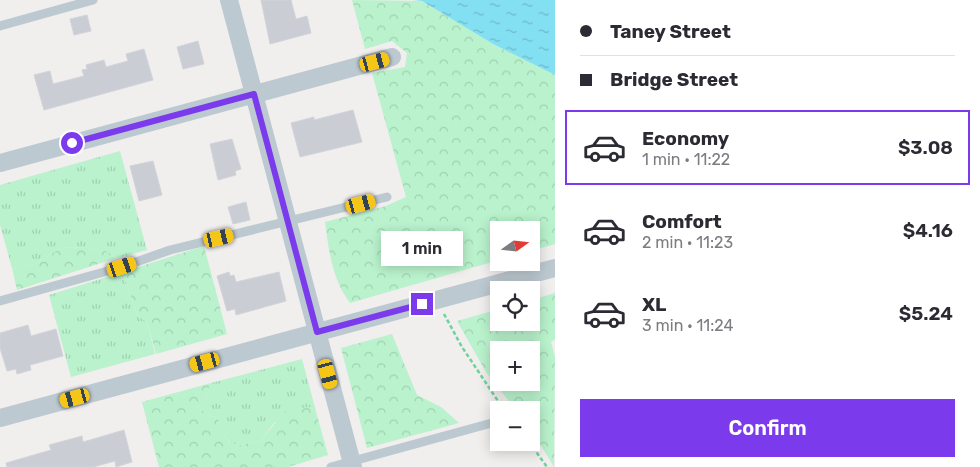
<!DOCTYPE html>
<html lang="en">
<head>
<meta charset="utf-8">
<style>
  :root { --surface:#fff; --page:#f7f7f7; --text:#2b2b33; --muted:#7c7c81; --line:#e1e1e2; --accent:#7c3aed }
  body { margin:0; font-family:Rubik,sans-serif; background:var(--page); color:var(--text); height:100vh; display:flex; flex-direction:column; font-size:19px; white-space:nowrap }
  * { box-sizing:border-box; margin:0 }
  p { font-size:16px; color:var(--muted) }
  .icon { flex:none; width:28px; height:28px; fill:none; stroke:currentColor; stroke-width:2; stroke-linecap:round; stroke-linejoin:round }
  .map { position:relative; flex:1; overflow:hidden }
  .side { display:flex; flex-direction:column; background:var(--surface); width:425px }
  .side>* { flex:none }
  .banner { display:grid; align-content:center; height:110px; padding:0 25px; background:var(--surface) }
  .needle { width:32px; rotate:75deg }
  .controls { position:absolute; left:490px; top:221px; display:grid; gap:10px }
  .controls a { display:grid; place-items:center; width:50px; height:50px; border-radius:0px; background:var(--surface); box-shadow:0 2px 12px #0003; font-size:25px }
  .end { position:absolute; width:22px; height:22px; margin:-11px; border:6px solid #7c3aed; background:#fff; box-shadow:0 0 0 2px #fff }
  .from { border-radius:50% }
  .bubble { position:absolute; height:35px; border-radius:0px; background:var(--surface); box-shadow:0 2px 12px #0003; font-size:16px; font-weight:600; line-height:35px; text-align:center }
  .car { position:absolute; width:15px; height:30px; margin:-15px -8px; border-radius:6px; box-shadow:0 0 4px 1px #0007; background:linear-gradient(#f5c518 24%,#345 0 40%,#f5c518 0 76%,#345 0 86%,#f5c518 0) }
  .banner b { display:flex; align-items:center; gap:18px; height:48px; font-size:19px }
  .banner b+b { border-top:1px solid var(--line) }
  .banner i { width:12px; height:12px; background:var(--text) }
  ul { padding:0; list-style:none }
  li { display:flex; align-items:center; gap:15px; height:75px; margin:0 10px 8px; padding:0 15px; border:2px solid transparent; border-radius:0px }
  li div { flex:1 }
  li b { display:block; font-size:19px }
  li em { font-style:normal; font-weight:600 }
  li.on { border-color:var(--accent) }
  li>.icon { width:45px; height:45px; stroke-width:1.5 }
  .primary-button { display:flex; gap:10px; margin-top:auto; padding:10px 25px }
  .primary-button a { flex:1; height:58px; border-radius:0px; background:var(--accent); color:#fff; font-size:20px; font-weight:600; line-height:58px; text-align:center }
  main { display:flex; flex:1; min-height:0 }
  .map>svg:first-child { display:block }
  .grass { fill:url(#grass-tufts) }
  .forest { fill:url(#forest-crowns); fill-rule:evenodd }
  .water { fill:url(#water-ripples) }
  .building { fill:#cacdd3; stroke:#d1d4da }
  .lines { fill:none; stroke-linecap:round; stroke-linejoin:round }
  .path { stroke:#6fd29c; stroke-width:2.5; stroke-dasharray:4 2.5; stroke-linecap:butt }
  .lane { stroke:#bdc9d1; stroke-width:9 }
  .street { stroke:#bdc9d1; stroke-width:18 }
  .route { stroke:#7c3aed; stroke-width:6 }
</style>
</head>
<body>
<main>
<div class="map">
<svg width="555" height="467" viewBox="0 0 555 467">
  <defs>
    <pattern id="grass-tufts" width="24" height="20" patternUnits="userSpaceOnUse" patternTransform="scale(1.25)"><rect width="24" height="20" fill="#b9f2cc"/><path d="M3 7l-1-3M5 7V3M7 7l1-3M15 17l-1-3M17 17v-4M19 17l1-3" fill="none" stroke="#a0d1b2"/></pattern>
    <pattern id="forest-crowns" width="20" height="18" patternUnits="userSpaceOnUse" patternTransform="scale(1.25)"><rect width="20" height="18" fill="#b9f2cc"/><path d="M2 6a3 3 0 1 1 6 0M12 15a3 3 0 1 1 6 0" fill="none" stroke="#a0d1b2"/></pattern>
    <pattern id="water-ripples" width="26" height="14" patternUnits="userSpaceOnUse" patternTransform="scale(1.25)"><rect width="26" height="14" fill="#83e0f2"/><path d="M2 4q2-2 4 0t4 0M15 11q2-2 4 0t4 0" fill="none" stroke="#6db8c7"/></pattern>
  </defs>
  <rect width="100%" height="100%" fill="#f1eeee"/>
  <path class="grass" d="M120,151l27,99 -30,8 -11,-7 -20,-4 -25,1 -26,16 -23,4 -12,-43v-40z
    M123,272l14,43 10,7 8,32 -84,23 -22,-82z
    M302,359l15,56 -7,-8 -36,16 -13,17 -24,6 -12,-9 -7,-18 -22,-12 9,-7 6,-17z"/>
  <path class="forest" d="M352,0l70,1 71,43 62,31v169l-24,7v-21h-32v30l-149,43c-18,-24 -21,-52 -25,-81l61,-16 20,-9 -34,-124 33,-6 2,-14 -15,-12 -27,8z
    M204,246l23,88 -71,20 -9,-32 -10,-7 -14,-43z
    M86,247l20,4 11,7 -100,32 -5,-22 23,-4 26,-16z
    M555,293v46l-4,3 4,15 -1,110 -23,-38v-19h-15l-30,-38 -29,-51 42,-12v13h32v-22zM499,350h32v32h-32z
    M392,334l25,61 24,12 18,16 -92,25 -26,-100z
    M211,383l-6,17 -9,7 22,12 7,18 12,9 24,-6 26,-31 23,-2 7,8 11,40 -40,12h-129l-17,-65z"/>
  <path class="water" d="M413,0h142v75l-62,-31 -71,-43z"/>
  <path class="building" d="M261,0h30l5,19 11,-3 4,17 -41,11z
    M87,15l4,16 -17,4 -4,-16z
    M198,41l6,23 -21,5 -6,-22z
    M144,49l9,31 -109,30 -10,-35 16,-4 3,13 31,-8 -2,-6 5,-1 -1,-4 18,-5 2,7 22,-6 -2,-7z
    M353,110l9,32 -62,15 -9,-34 23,-6v3z
    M232,139l9,30 -6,2 1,4 -18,5 -8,-36z
    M153,161l9,34 -23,6 -9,-35z
    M246,202l4,18 -17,4 -5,-17z
    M229,272l1,4 4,-1 2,7 43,-10 7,29 -50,14 -1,-6 -8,2 -10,-35z
    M28,325l3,11 25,-7 7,27 -33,9 1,5 -14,4 -1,-5 -9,2 -7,-23v-15z
    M124,430l8,32 -16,5 -1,-6 -22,6h-86l-1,-4 45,-13 -2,-5 33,-9 1,6z"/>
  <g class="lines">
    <path class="path" d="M444,314l18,33 42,63
      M529,442l18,25"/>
    <path class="lane" d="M0,26l93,-26
      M0,301l122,-34 48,-17 217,-53
      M331,467l168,-46"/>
    <path class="street" d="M229,0l124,467
      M0,163l392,-106
      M0,418l555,-150"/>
  </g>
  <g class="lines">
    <path class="route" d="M72,143l182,-49 63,238 105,-28"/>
  </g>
</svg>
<div class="controls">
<a><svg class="needle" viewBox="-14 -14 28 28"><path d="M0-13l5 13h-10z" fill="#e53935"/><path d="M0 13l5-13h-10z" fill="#7c7c81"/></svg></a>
<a><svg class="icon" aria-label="locate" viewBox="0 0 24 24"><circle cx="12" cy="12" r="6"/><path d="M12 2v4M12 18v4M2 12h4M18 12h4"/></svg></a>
<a>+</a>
<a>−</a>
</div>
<i class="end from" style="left:72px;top:143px"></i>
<i class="end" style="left:422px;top:304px"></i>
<div class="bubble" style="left:381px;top:231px;width:82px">1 min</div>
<i class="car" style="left:375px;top:62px;rotate:75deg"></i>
<i class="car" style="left:361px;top:204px;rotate:75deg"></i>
<i class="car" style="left:219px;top:238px;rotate:77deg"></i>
<i class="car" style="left:122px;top:267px;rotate:71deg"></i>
<i class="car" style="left:205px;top:362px;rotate:255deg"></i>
<i class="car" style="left:328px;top:374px;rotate:165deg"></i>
<i class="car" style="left:75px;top:398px;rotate:255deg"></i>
</div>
<section class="side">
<div class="banner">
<b><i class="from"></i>Taney Street</b>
<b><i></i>Bridge Street</b>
</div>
<ul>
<li class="on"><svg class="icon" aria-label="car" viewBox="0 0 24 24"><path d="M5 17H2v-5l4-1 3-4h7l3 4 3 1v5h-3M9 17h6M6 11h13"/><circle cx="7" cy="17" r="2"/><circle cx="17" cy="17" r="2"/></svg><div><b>Economy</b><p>1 min · 11:22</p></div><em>$3.08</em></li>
<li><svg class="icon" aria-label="car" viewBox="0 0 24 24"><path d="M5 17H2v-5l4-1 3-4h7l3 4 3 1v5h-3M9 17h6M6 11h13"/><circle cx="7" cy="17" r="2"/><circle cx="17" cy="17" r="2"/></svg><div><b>Comfort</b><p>2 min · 11:23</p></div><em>$4.16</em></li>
<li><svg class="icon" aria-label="car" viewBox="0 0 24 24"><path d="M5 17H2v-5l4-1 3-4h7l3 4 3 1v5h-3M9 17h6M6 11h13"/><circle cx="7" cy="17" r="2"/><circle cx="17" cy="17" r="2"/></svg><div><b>XL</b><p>3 min · 11:24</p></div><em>$5.24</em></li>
</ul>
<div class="primary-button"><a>Confirm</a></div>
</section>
</main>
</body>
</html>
